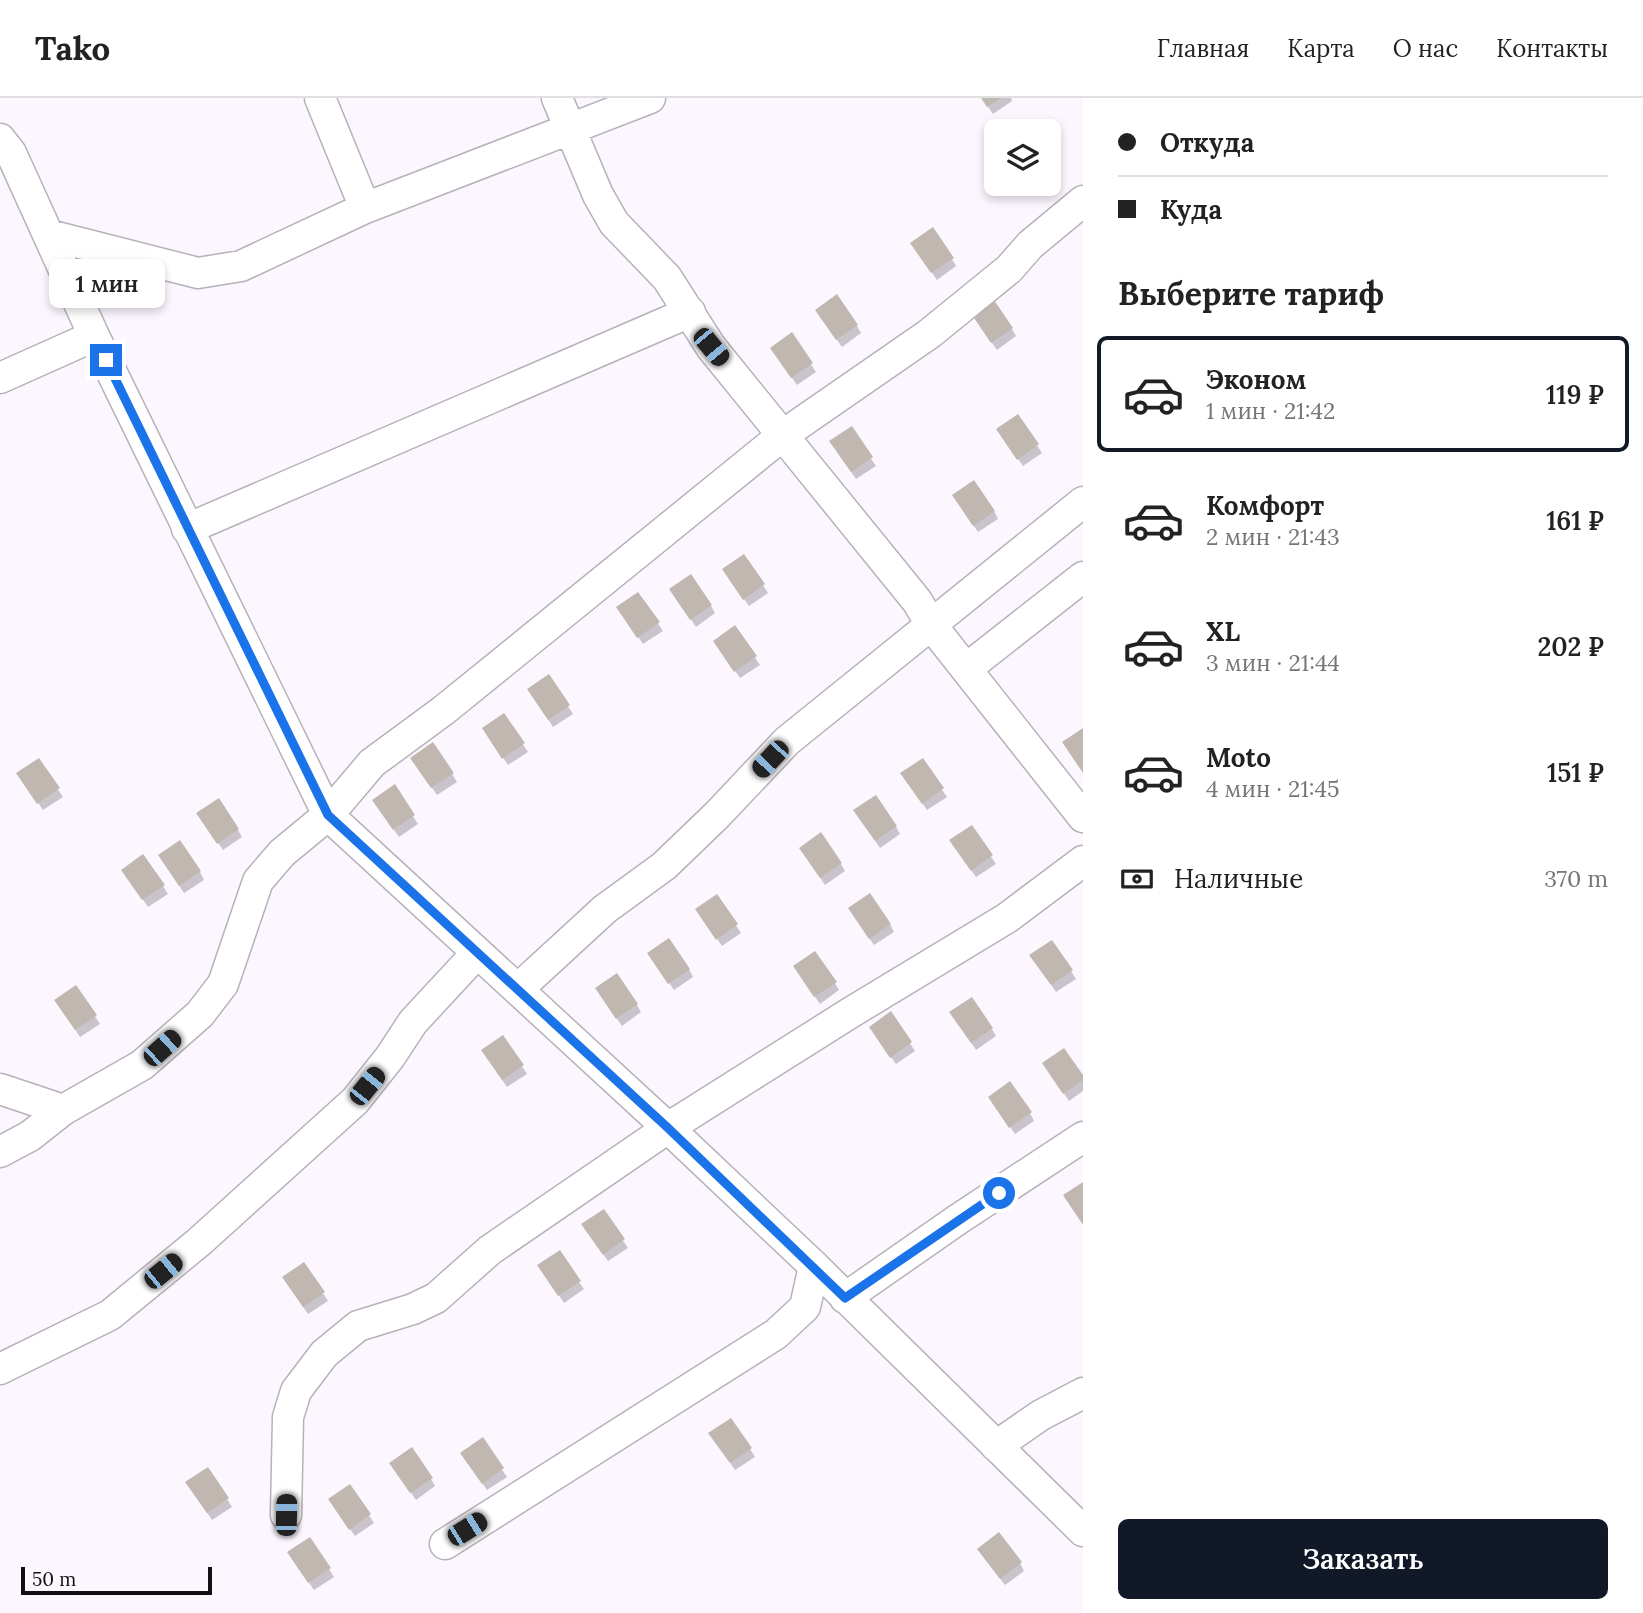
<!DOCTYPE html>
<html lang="ru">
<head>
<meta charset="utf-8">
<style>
  :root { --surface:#fff; --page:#f6f6f6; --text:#222; --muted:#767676; --line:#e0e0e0; --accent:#111827 }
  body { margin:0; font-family:Lora,serif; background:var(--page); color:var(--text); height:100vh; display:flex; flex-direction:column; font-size:26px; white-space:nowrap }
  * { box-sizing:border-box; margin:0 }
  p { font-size:23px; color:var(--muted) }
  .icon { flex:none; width:38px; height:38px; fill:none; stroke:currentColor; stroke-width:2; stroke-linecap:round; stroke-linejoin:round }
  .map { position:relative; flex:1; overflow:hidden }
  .details { display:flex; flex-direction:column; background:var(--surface); width:560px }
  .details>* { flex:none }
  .guide { display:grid; align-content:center; height:154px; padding:0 35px; background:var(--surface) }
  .fabs { position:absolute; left:984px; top:21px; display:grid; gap:14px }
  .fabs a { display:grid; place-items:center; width:77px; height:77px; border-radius:10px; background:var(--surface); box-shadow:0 4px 10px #0003; font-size:35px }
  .scale { position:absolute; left:21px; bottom:18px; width:191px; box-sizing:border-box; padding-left:7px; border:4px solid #121013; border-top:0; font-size:19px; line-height:24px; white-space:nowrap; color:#121013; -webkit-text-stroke:5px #fcf6fe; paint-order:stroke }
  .end { position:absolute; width:32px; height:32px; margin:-16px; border:9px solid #1a73e8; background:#fff; box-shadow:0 0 0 4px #fff }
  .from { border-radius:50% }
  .bubble { position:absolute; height:49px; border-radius:10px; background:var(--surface); box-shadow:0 4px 10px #0003; font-size:23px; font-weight:600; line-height:49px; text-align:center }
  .car { position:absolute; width:21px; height:42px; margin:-21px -10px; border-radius:9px; box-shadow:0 0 5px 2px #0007; background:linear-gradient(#222 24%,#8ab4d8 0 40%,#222 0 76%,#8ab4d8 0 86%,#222 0) }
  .guide b { display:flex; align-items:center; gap:24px; height:66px; font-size:26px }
  .guide b+b { border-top:2px solid var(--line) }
  .guide i { width:18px; height:18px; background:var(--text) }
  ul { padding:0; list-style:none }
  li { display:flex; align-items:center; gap:21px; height:116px; margin:0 14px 10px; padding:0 21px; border:4px solid transparent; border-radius:10px }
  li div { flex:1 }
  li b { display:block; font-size:26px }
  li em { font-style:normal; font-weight:600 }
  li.selected { border-color:var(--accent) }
  li>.icon { width:63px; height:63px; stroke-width:1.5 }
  h2 { padding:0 35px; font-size:32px; line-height:84px }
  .pay { display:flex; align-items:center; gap:18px; height:77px; padding:0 35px; font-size:26px }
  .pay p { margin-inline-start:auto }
  .primary-button { display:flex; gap:14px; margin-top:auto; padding:14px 35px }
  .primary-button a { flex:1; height:80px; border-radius:10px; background:var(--accent); color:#fff; font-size:28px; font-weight:600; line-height:80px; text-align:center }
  header { display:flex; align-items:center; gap:42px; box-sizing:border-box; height:98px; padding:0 35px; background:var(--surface); border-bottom:2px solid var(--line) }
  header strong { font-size:33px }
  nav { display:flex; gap:38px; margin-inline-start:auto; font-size:24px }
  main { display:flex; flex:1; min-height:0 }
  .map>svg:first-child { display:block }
  .shadow { fill:#0003 }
  .building { fill:#c0b8b0 }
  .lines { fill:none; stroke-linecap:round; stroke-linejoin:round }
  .minor-casing { stroke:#b7b1ba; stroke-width:33 }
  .minor { stroke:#fff; stroke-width:30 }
  .route { stroke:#1a73e8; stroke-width:9 }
</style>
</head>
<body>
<header>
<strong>Tako</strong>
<nav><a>Главная</a><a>Карта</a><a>О нас</a><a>Контакты</a></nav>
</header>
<main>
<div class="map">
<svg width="1083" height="1515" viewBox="0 0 1083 1515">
  <rect width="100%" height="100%" fill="#fcf6fe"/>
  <path class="shadow" d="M982,0h29l1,3 -19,13z
    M917,153l35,8 4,7 -19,14z
    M822,220l35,8 4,7 -19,14z
    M976,222l36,9 4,7 -19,14z
    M792,237l24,37 -19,13 -20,-29z
    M1018,318l24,37 -19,13 -21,-29z
    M851,331l25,37 -20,13 -20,-29z
    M958,405l36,8 4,8 -20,13z
    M744,458l24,37 -19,13 -21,-29z
    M638,496l25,37 -20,13 -20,-29z
    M676,499l35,9 4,7 -19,14z
    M735,530l25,37 -20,13 -20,-29z
    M549,579l24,37 -20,13 -19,-29z
    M504,617l24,37 -20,13 -20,-29z
    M38,662l25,37 -20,13 -20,-29z
    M922,662l25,37 -20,13 -20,-29z
    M417,668l35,8 5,8 -20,13z
    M394,689l24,37 -19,13 -20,-29z
    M860,720l36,9 4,7 -20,14z
    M203,723l35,9 4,7 -19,13z
    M971,729l25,37 -20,13 -20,-29z
    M806,758l35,8 4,7 -20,14z
    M164,765l36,9 4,8 -20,13z
    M128,780l35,8 5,8 -20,13z
    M717,798l24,37 -19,13 -20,-29z
    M854,818l36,8 4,8 -20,13z
    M654,863l35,8 4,8 -19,13z
    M1036,865l35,8 5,8 -20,13z
    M800,877l35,8 4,7 -19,14z
    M76,889l24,37 -20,13 -19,-29z
    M602,899l35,8 4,7 -19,14z
    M891,916l24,37 -19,13 -21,-29z
    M956,922l36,9 4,7 -20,14z
    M503,939l24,37 -20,13 -20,-29z
    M1049,973l34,7v13l-14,10z
    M995,1007l35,8 4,8 -19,13z
    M603,1113l25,37 -20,13 -20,-29z
    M304,1166l24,37 -20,13 -20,-29z
    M544,1175l35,9 5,7 -20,14z
    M482,1342l25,37 -20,13 -20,-29z
    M715,1343l35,8 5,8 -20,13z
    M396,1373l35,8 4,7 -19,14z
    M350,1388l24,37 -19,13 -21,-29z
    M192,1393l35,8 5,8 -20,13z
    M984,1459l36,6 4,8 -19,14z
    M294,1463l35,8 5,8 -20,13z"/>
  <path class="building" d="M981,0h20l-14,9z
    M933,129l21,31 -23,15 -21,-30z
    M837,196l21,31 -22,15 -21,-30z
    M992,199l21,31 -22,15 -21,-31z
    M792,234l21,31 -22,15 -21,-30z
    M1018,316l21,30 -22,16 -21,-31z
    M852,328l21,31 -22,15 -22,-31z
    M974,382l21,31 -22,15 -21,-31z
    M744,456l21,30 -22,16 -21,-31z
    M691,476l21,31 -22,15 -21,-31z
    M638,494l22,30 -23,16 -21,-31z
    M735,527l22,31 -23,16 -21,-31z
    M549,576l21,31 -22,15 -21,-31z
    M504,615l21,30 -23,16 -20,-31z
    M1083,630v45l-21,-31z
    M433,644l21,31 -23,15 -21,-30z
    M39,660l21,30 -23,16 -21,-31z
    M923,660l21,30 -22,16 -22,-31z
    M395,686l20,31 -22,15 -21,-30z
    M876,697l21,31 -22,15 -22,-31z
    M219,700l20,31 -22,15 -21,-31z
    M972,727l21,30 -22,16 -22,-31z
    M821,734l21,31 -22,15 -21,-30z
    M180,742l21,31 -22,15 -21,-31z
    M143,756l22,31 -23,15 -21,-30z
    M870,795l21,31 -22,15 -21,-31z
    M717,796l21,30 -22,16 -21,-31z
    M669,840l21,31 -22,15 -21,-31z
    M1052,842l21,30 -22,15 -22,-30z
    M815,853l22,31 -23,15 -21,-31z
    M617,875l21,31 -22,15 -21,-31z
    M76,887l21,30 -22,15 -21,-30z
    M972,899l21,31 -22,15 -22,-31z
    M891,913l21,31 -22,16 -21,-31z
    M503,937l21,30 -22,15 -21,-30z
    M1064,950l19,27v5l-20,14 -21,-31z
    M1010,983l22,31 -23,16 -21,-31z
    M1083,1084v43l-20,-30z
    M604,1111l21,30 -22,16 -22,-31z
    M560,1152l21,31 -23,15 -21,-31z
    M304,1164l21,30 -22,15 -21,-30z
    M731,1320l21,30 -22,15 -22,-30z
    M483,1339l21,31 -22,16 -22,-31z
    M412,1349l21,31 -23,15 -21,-30z
    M208,1369l21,31 -22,15 -22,-31z
    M350,1386l21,30 -22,16 -21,-31z
    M999,1434l23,30 -22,17 -23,-30z
    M310,1439l21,31 -23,15 -21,-31z"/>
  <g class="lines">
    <defs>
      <path id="minor" d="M320,0l45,110
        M557,0l41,97 16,28 53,55 44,69 206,254 15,25 151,191
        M0,41l11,14 83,183 234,479 340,313 146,138 269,265
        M49,137l149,38 43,-7 124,-58 285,-110
        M0,280l94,-42
        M187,431l503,-217
        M966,571l117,-92
        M518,891l87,-80 59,-43 53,-51 70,-74 296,-239
        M0,991l63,21
        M0,1054l30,-16 33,-26 79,-45 58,-51 23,-30 35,-103 24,-28 46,-38 44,-52 72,-53 339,-275 146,-101 80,-65 21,-24 53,-44
        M845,1200l112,-78 126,-83
        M0,1271l110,-54 89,-73 156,-141 35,-44 23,-35 64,-69
        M996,1348l45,-31 42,-22
        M286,1417l2,-98 8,-26 28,-37 34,-28 55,-17 23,-11 54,-48 178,-122 182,-115 157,-95 76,-57
        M445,1446l331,-210 29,-27 9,-41"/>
    </defs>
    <use href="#minor" class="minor-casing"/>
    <use href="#minor" class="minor"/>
  </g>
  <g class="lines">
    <path class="route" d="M106,262l222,455 340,313 177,170 154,-105"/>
  </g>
</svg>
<div class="fabs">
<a><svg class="icon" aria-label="layers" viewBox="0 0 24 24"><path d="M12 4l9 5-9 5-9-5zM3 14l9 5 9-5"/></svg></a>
</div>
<div class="scale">50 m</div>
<i class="end from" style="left:999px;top:1095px"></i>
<i class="end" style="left:106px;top:262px"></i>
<div class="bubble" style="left:49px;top:161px;width:116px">1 мин</div>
<i class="car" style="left:711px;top:249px;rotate:140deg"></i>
<i class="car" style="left:770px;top:661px;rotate:223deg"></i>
<i class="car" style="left:162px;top:950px;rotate:48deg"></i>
<i class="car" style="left:367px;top:988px;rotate:39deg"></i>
<i class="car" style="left:163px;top:1173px;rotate:51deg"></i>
<i class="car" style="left:286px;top:1417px;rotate:1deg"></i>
<i class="car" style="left:467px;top:1431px;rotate:58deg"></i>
</div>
<section class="details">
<div class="guide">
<b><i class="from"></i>Откуда</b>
<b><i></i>Куда</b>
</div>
<h2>Выберите тариф</h2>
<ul>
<li class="selected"><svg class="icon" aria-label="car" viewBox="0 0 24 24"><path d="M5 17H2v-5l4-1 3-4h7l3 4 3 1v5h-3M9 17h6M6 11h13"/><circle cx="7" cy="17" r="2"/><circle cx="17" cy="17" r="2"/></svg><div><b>Эконом</b><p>1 мин · 21:42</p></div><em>119 ₽</em></li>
<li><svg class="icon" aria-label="car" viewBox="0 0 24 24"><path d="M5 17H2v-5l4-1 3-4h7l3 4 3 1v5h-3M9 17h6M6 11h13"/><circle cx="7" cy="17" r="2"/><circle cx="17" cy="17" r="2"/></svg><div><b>Комфорт</b><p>2 мин · 21:43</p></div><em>161 ₽</em></li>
<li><svg class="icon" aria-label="car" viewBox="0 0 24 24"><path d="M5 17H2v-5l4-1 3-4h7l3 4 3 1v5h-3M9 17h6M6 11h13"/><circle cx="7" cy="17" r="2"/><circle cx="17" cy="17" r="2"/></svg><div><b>XL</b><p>3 мин · 21:44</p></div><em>202 ₽</em></li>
<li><svg class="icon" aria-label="car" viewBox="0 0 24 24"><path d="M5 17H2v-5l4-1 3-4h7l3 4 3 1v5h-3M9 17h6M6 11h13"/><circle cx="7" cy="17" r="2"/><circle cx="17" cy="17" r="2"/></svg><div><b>Moto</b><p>4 мин · 21:45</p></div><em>151 ₽</em></li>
</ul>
<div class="pay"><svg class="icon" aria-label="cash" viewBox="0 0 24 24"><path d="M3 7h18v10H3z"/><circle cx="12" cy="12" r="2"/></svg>Наличные<p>370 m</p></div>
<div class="primary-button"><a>Заказать</a></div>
</section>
</main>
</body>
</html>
